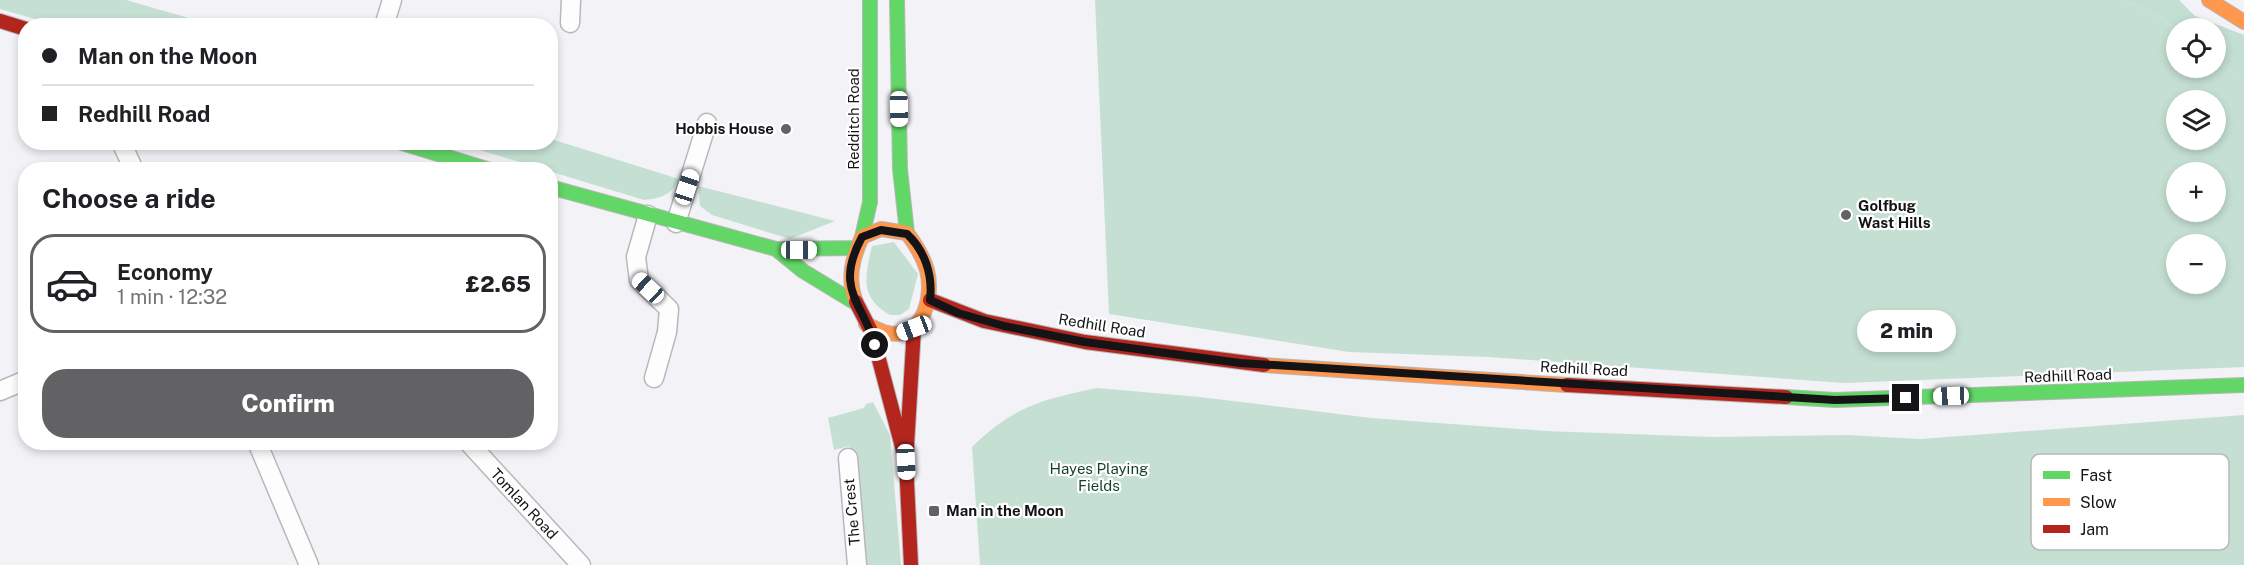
<!DOCTYPE html>
<html lang="en">
<head>
<meta charset="utf-8">
<style>
  :root { --surface:#fff; --page:#f2f2f2; --text:#202124; --muted:#757577; --line:#e0e0e0; --accent:#626264 }
  body { margin:0; font-family:"Public Sans",sans-serif; background:var(--page); color:var(--text); height:100vh; display:flex; flex-direction:column; font-size:22px; white-space:nowrap }
  * { box-sizing:border-box; margin:0 }
  p { font-size:20px; color:var(--muted) }
  .icon { flex:none; width:33px; height:33px; fill:none; stroke:currentColor; stroke-width:2; stroke-linecap:round; stroke-linejoin:round }
  .map { position:relative; flex:1; overflow:hidden }
  .drawer { position:absolute; left:18px; top:162px; width:540px; height:288px; display:flex; flex-direction:column; background:var(--surface); border-radius:24px; box-shadow:0 3px 9px #0003 }
  .drawer>* { flex:none }
  .top-card { position:absolute; left:18px; top:18px; width:540px; height:132px; border-radius:24px; box-shadow:0 3px 9px #0003; display:grid; align-content:center; height:132px; padding:0 24px; background:var(--surface) }
  .controls { position:absolute; left:2166px; top:18px; display:grid; gap:12px }
  .controls a { display:grid; place-items:center; width:60px; height:60px; border-radius:50%; background:var(--surface); box-shadow:0 3px 9px #0003; font-size:30px }
  .end { position:absolute; width:27px; height:27px; margin:-14px; border:8px solid #141416; background:#fff; box-shadow:0 0 0 3px #fff }
  .from { border-radius:50% }
  .bubble { position:absolute; height:42px; border-radius:21px; background:var(--surface); box-shadow:0 3px 9px #0003; font-size:20px; font-weight:800; line-height:42px; text-align:center }
  .car { position:absolute; width:18px; height:36px; margin:-18px -9px; border-radius:8px; box-shadow:0 0 4px 2px #0007; background:linear-gradient(#fff 24%,#345 0 40%,#fff 0 76%,#345 0 86%,#fff 0) }
  .top-card b { display:flex; align-items:center; gap:21px; height:57px; font-size:22px }
  .top-card b+b { border-top:2px solid var(--line) }
  .top-card i { width:15px; height:15px; background:var(--text) }
  ul { padding:0; list-style:none }
  li { display:flex; align-items:center; gap:18px; height:99px; margin:0 12px 9px; padding:0 12px; border:3px solid transparent; border-radius:24px }
  li div { flex:1 }
  li b { display:block; font-size:22px }
  li em { font-style:normal; font-weight:800 }
  li.on { border-color:var(--accent) }
  li>.icon { width:54px; height:54px; stroke-width:1.5 }
  h2 { padding:0 24px; font-size:27px; line-height:72px }
  .button { display:flex; gap:12px; margin-top:auto; padding:12px 24px }
  .button a { flex:1; height:69px; border-radius:24px; background:var(--accent); color:#fff; font-size:24px; font-weight:800; line-height:69px; text-align:center }
  .map>svg:first-child { display:block }
  .green { fill:#c5e0d3; fill-rule:evenodd }
  .forest { fill:#c3dfd1 }
  .lines { fill:none; stroke-linecap:round; stroke-linejoin:round }
  .street-casing { stroke:#b8b7ba; stroke-width:21 }
  .fast-casing { stroke:#b8b7ba; stroke-width:16 }
  .slow-casing { stroke:#b8b7ba; stroke-width:16 }
  .jam-casing { stroke:#b8b7ba; stroke-width:16 }
  .street { stroke:#fdfdfe; stroke-width:18 }
  .fast { stroke:#63d668; stroke-width:14 }
  .slow { stroke:#ff974d; stroke-width:14 }
  .jam { stroke:#b3261e; stroke-width:14 }
  .route { stroke:#141416; stroke-width:8 }
  .poi-dot { fill:#626264; stroke:#fff; stroke-width:2 }
  .labels { text-anchor:middle; stroke-width:4.5; stroke-linejoin:round; paint-order:stroke }
  .street-label { font-size:15px; fill:#141416; stroke:#fff }
  .poi-label { font-size:15px; font-weight:bold; fill:#141416; stroke:#fff; text-anchor:start }
  .park-label { font-size:15px; fill:#143f2b; stroke:#fff }
  .key { fill:#fff; stroke:#b8b8b9; stroke-width:1.5 }
  .key-label { font-size:16px; fill:#141416 }
</style>
</head>
<body>
<div class="map">
<svg width="2244" height="565" viewBox="0 0 2244 565">
  <rect width="100%" height="100%" fill="#f3f2f6"/>
  <path class="green" d="M0,0h126l87,25h-157l-56,-16z
    M1095,0h1028l38,17 15,12v39h40v-10l28,22v287l-400,16 -355,-26 -140,-5 -240,-38zM2176,100h40v40h-40zM2176,172h40v40h-40zM2176,244h40v40h-40z
    M551,139l128,40c-8,16 -17,19 -35,21l-187,-57 93,-1z
    M698,186l137,35 -45,18 -78,-24 -12,-9z
    M894,242l24,32 -9,35 -9,6h-10c-31,-18 -25,-38 -18,-69z
    M1097,388l103,9 171,21 175,13 167,6 134,-2 73,4 324,-24v150h-1264l-8,-118c42,-41 69,-47 125,-59z
    M873,402l17,33 11,130h-34l-9,-103 -9,-16 -15,4 -6,-32 36,-10 2,-4z"/>
  <path class="forest" d="M2123,0h56l16,16 49,19v45l-28,-22v-30l-40,1 -15,-12z"/>
  <g class="lines">
    <defs>
      <path id="street" d="M570,23l1,-23
        M384,26l8,-26
        M121,142l13,28
        M648,215l-12,42 3,23 30,29 -2,23 -13,46
        M676,223l31,-100
        M0,391l26,-11
        M257,442l52,123
        M468,442l113,123
        M848,458l9,107"/>
      <path id="fast" d="M897,0l3,169 7,64
        M399,142l91,28
        M550,187l226,62 80,-1
        M862,237l8,-35v-202
        M776,249l27,22 51,31
        M1786,397l49,3 409,-15"/>
      <path id="slow" d="M2209,0l35,22
        M856,302c-9,-23 -4,-43 6,-65l19,-8 26,4c9,12 16,23 20,37 7,27 -4,70 -39,63 -7,-1 -15,-6 -22,-9
        M1264,365l303,20"/>
      <path id="jam" d="M0,21l26,8
        M930,300l54,21 101,21 179,23
        M856,302l16,31 34,129
        M1567,385l219,12
        M911,565l-5,-103 8,-134"/>
    </defs>
    <use href="#street" class="street-casing"/>
    <use href="#fast" class="fast-casing"/>
    <use href="#slow" class="slow-casing"/>
    <use href="#jam" class="jam-casing"/>
    <use href="#street" class="street"/>
    <use href="#fast" class="fast"/>
    <use href="#slow" class="slow"/>
    <use href="#jam" class="jam"/>
  </g>
  <g class="lines">
    <path class="route" d="M875,345c-13,-44 -41,-56 -13,-108l19,-7 26,4c18,17 26,41 23,66l28,13 46,13 81,16 155,21 595,37 71,-2"/>
  </g>
  <g class="poi-dot">
    <circle cx="786" cy="129" r="6"/>
    <circle cx="1846" cy="215" r="6"/>
    <rect x="928" y="505" width="12" height="12" rx="3"/>
  </g>
  <g class="labels">
    <g class="street-label">
      <text transform="translate(854 119) rotate(-90)" y="5">Redditch Road</text>
      <text transform="translate(1102 326) rotate(9)" y="5">Redhill Road</text>
      <text transform="translate(1584 369) rotate(3)" y="5">Redhill Road</text>
      <text transform="translate(2068 376) rotate(-2)" y="5">Redhill Road</text>
      <text transform="translate(524 504) rotate(47)" y="5">Tomlan Road</text>
      <text transform="translate(852 512) rotate(-95)" y="5">The Crest</text>
    </g>
    <g class="poi-label">
      <text x="774" y="134" text-anchor="end">Hobbis House</text>
      <text x="1858" y="211">Golfbug<tspan x="1858" dy="17">Wast Hills</tspan></text>
      <text x="946" y="516">Man in the Moon</text>
    </g>
    <g class="park-label">
      <text x="1099" y="474">Hayes Playing<tspan x="1099" dy="17">Fields</tspan></text>
    </g>
  </g>
  <rect x="2031" y="454" width="198" height="96" rx="9" class="key"/>
  <rect x="2043" y="471" width="27" height="8" fill="#63d668"/>
  <rect x="2043" y="498" width="27" height="8" fill="#ff974d"/>
  <rect x="2043" y="525" width="27" height="8" fill="#b3261e"/>
  <g class="key-label">
    <text x="2080" y="481">Fast</text>
    <text x="2080" y="508">Slow</text>
    <text x="2080" y="535">Jam</text>
  </g>
</svg>
<div class="controls">
<a><svg class="icon" aria-label="locate" viewBox="0 0 24 24"><circle cx="12" cy="12" r="6"/><path d="M12 2v4M12 18v4M2 12h4M18 12h4"/></svg></a>
<a><svg class="icon" aria-label="layers" viewBox="0 0 24 24"><path d="M12 4l9 5-9 5-9-5zM3 14l9 5 9-5"/></svg></a>
<a>+</a>
<a>−</a>
</div>
<i class="end from" style="left:875px;top:345px"></i>
<i class="end" style="left:1906px;top:398px"></i>
<div class="bubble" style="left:1857px;top:310px;width:99px">2 min</div>
<i class="car" style="left:899px;top:109px;rotate:179deg"></i>
<i class="car" style="left:687px;top:187px;rotate:18deg"></i>
<i class="car" style="left:799px;top:250px;rotate:90deg"></i>
<i class="car" style="left:648px;top:288px;rotate:313deg"></i>
<i class="car" style="left:914px;top:328px;rotate:249deg"></i>
<i class="car" style="left:1951px;top:396px;rotate:268deg"></i>
<i class="car" style="left:906px;top:462px;rotate:177deg"></i>
<div class="top-card">
<b><i class="from"></i>Man on the Moon</b>
<b><i></i>Redhill Road</b>
</div>
<section class="drawer">
<h2>Choose a ride</h2>
<ul>
<li class="on"><svg class="icon" aria-label="car" viewBox="0 0 24 24"><path d="M5 17H2v-5l4-1 3-4h7l3 4 3 1v5h-3M9 17h6M6 11h13"/><circle cx="7" cy="17" r="2"/><circle cx="17" cy="17" r="2"/></svg><div><b>Economy</b><p>1 min · 12:32</p></div><em>£2.65</em></li>
</ul>
<div class="button"><a>Confirm</a></div>
</section>
</div>
</body>
</html>
